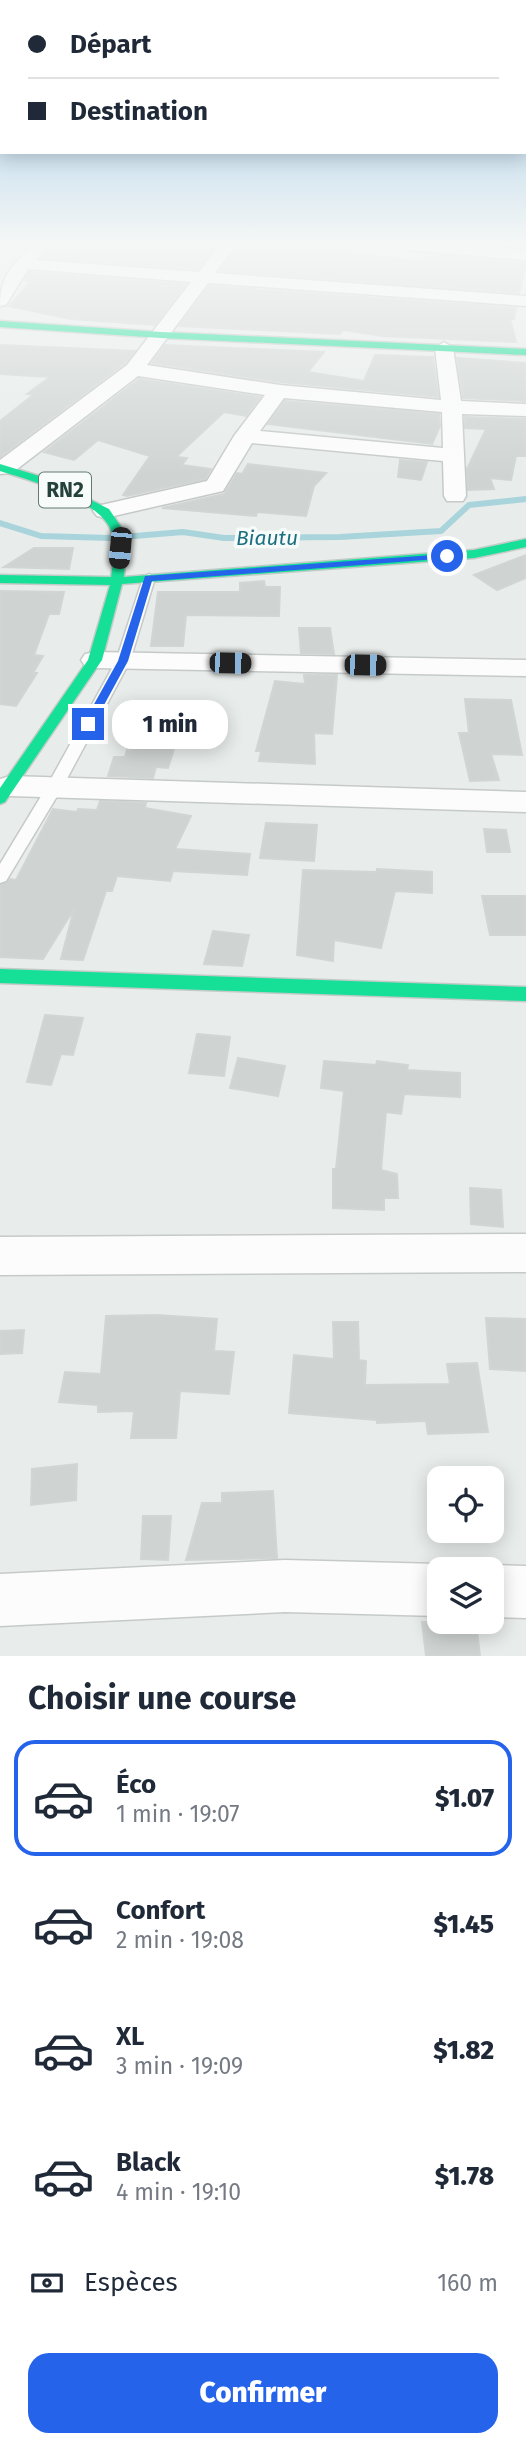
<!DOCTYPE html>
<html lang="fr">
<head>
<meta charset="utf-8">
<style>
  :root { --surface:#fff; --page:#f2f2f3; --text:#1f2937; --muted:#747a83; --line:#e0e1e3; --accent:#2563eb }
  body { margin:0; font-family:"Fira Sans",sans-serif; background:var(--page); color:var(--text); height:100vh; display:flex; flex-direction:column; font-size:26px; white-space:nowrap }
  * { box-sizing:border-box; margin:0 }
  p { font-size:23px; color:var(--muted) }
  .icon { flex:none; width:38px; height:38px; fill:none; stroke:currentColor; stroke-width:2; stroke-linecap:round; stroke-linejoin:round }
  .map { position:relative; height:1656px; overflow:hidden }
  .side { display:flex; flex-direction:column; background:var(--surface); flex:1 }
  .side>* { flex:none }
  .top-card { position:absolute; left:0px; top:0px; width:527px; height:154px; box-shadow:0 4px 18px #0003; display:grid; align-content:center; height:154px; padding:0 28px; background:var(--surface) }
  .controls { position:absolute; left:427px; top:1466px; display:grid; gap:14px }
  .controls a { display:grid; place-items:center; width:77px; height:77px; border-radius:14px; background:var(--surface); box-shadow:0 4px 18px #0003; font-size:35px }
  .end { position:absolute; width:32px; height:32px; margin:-16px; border:9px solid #2563eb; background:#fff; box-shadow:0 0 0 4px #fff }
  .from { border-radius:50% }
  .bubble { position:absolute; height:49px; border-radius:21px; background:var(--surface); box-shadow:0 4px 18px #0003; font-size:23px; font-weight:800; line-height:49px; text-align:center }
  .car { position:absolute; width:21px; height:42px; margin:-21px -10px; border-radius:9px; box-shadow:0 0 5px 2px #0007; background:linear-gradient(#222 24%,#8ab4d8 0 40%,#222 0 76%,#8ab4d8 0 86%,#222 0) }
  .top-card b { display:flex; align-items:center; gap:24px; height:66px; font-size:26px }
  .top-card b+b { border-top:2px solid var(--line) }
  .top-card i { width:18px; height:18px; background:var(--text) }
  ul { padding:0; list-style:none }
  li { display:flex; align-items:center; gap:21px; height:116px; margin:0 14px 10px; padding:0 14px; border:4px solid transparent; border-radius:21px }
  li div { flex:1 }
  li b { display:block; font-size:26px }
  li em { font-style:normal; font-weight:800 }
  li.selected { border-color:var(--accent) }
  li>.icon { width:63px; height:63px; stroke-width:1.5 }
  h2 { padding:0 28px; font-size:32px; line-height:84px }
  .pay { display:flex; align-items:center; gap:18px; height:77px; padding:0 28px; font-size:26px }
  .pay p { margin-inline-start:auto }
  .cta { display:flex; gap:14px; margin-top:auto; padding:14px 28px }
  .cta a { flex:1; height:80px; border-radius:21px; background:var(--accent); color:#fff; font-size:28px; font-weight:800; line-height:80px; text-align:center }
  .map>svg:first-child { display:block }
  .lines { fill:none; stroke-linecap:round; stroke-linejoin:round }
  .stream { stroke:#a9d4db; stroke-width:6 }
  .building { fill:#cfd4d2; stroke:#d1d6d4; stroke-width:2 }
  .lane-casing { stroke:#c5cac8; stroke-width:3 }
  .street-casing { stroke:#c5cac8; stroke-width:3 }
  .fast-casing { stroke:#c3cbc8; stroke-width:3 }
  .lane { fill:#fcfcfc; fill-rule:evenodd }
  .street { fill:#fcfcfc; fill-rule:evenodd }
  .fast { fill:#16e098; fill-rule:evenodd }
  .route { fill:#2563eb }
  .labels { text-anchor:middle; stroke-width:7; stroke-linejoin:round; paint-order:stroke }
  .shield { fill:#f7fbf9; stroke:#637a73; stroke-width:2 }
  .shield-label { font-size:21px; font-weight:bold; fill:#24423a }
  .far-water-label { font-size:21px; font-style:italic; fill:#1c6f80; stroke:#f7fbf9 }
</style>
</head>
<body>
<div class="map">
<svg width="526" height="1656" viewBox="0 0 526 1656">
  <rect width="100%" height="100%" fill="#e8edeb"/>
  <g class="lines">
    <path class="stream" d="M0,523l41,13 69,2 73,-6 41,6 116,-1 101,-6 28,-26 57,-6"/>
  </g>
  <path class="building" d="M166,245h51l-19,24 -157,-11 9,-12 48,5 3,-3 65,4z
    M239,245h81l26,3 -4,4 82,10 2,-5 8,1 2,-3 90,8 -7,30 -299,-22z
    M29,272l157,12 -31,41 -84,-6 -62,-13 22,-25 -7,-1z
    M209,286l307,22 -2,11h-4l6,23 -133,-6 -40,-6 -3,4 -161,-8z
    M0,345l135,6 -10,12 -125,94v-36l33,-26 -6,-1 23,-17 -50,-3z
    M165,345l159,7 -16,20 56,9 11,-26 58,2 5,40 -158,-15 -128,-19z
    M457,358l69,5v38l-63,-3z
    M139,379l121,18 -14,19 -22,-4 -48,45 11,1 -5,7 29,4 -6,10 -78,17 -4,-1 27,-39 -52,-16 -24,20 -30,-8z
    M285,401l154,13 1,12 -8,18 -164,-20z
    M465,417l61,2v37h-10l-5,24 -21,-2 4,11 -26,1 -1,-21 19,-40 -21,-1z
    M400,460l27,2 -6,18 -23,-3z
    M248,464l78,9 -12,13 -8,30 -49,-4 -1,4 -94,-8 62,-14 13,-21 5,1z
    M34,548h39l-4,21 -65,-2z
    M526,555v23l-29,12 -23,-15z
    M264,581l1,6h15l-1,29 -93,-1 -3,31h-32l7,-54h82v-9z
    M0,591l64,1 -5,22h-10l-15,41 9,1 -10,17h4l-21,33 -16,-2z
    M299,628h31l4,26 -33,-1z
    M304,675h33l-5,59 -18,-1 1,31 -56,-3 2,-10h-5l19,-70 30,3z
    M465,699l46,1 11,55 -31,-1 8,26 -29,1 -11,-48h10z
    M136,714h37l-2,15 9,1 -12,38 -12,-1 -3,11 -45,-2 6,-19h11l2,-7 4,1z
    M100,801l46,2 -1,5 46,8 -16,33 75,5 -3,21 -74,-4 -3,10 -53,-5 -5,15h-6l-23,69 -22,-1 13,-50 -31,50 -43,-2v-72l10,-6 6,1 37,-71 24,3 1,-3 19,1z
    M266,823l51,2 -3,36 -54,-3z
    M484,829l22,1 4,22h-23z
    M377,869l55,3v21l-37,-2 -14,57 -47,-8 -1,21 -36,-6 6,-85 74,2z
    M482,896h44v39h-36z
    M213,931l36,4 -7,31 -38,-2z
    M45,1015l38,3 -10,37 -12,-1 -10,31 -24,-3z
    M197,1034l33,3 -6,39 -35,-3z
    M238,1058l47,8 -7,30 -48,-8z
    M324,1061l52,4 1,-4 31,4 -1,5 53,3v24l-56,-3 -3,20 -15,-2 -5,58 16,4 1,24h-14v12l-51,-2v-39h3l8,-78 -23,-3z
    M470,1188l31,2 2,37 -32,-3z
    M157,1315l60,4 -3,32 20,1 -5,42 -49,-3 -4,47h-45l3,-27 -36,1v-7l-39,-3 6,-30 36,2 5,-58z
    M486,1318l40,1v52l-36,-2z
    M333,1322h25l1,38 7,1 -1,24 85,-1 -3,-20 30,-1 11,69 -60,2 -2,-13 -49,2v-3l-88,-7 5,-58 40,4z
    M24,1330l-2,23 -22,1v-23z
    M77,1464l-1,36 -45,5 1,-36z
    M273,1491l4,67 -91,2 16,-57h20v-10z
    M143,1516h28l-3,44 -27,-1z
    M422,1622h54l4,34h-54z"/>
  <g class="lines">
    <defs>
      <path id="lane" d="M149,574l6,4 -25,83 -68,127 -56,93 -6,2v-19l46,-76 70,-127 27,-83z"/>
      <path id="street" d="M32,245h12l2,3 -10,12 163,12 21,-27h16l-21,28 311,23v10l-318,-23 -61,82 133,20 161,15 -6,-52 9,-6 9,6 8,53 65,3v12l-64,-2 4,82 -3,5h-16l-3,-5 -1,-35 -191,-18 -29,48 -118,27 -8,-2 -4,-5 4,-5 110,-25 27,-45 31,-41 -127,-19 -126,97 -12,1v-14l127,-95 64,-83 -163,-13 -22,36 -6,1c0,-30 12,-40 32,-61zM284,398l158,14 1,36 -183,-17z
        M399,245h68l59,5v10l-119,-10z
        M95,652l431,8v16l-431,-8 -10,-2 -4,-6 4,-6z
        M10,776l516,16v20l-516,-16 -10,-3v-14z
        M526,1234v38l-526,3v-38z
        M285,1560l154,4 13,6h-13v46l-154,-4 -285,14v-52z
        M492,1565l34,1v52l-34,-1v-47h-11z"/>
      <path id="fast" d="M0,321l161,11 365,17v6l-365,-17 -161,-11z
        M0,464l49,15 60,30 14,21 3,18 -2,29 350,-27 52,-11v8l-52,11 -352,26 -20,76 -97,142 -5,2v-16l88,-128 22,-75 -110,-2v-8l111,2c2,-15 6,-34 -1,-49 -14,-29 -80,-48 -110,-57z
        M0,969l526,18v14l-526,-18z"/>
    </defs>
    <use href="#lane" class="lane-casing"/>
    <use href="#street" class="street-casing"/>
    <use href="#fast" class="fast-casing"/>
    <use href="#lane" class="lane"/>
    <use href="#street" class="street"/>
    <use href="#fast" class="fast"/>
  </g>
  <linearGradient id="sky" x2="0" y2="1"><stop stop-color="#8fc1e3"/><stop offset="0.51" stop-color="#f5f7f6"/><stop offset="1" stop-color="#f5f7f6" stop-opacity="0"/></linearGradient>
  <rect width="526" height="477" fill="url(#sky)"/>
  <path class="route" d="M447,554h3v4l-298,23 -24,80 -36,66 -9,-3 35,-63 27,-85z"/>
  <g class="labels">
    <rect class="shield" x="39" y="472.5" width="52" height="35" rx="5"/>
    <g class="shield-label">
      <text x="65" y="497">RN2</text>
    </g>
    <g class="far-water-label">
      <text x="267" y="545">Biautu</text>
    </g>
  </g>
</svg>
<div class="controls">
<a><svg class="icon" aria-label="locate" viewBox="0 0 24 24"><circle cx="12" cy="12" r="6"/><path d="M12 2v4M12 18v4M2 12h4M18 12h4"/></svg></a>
<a><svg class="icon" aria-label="layers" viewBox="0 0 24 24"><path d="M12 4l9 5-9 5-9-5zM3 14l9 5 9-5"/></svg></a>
</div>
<i class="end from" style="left:447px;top:556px"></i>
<i class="end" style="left:88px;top:724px"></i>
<div class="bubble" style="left:112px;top:700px;width:116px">1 min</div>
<i class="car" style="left:120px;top:548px;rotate:185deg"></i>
<i class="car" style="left:230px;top:663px;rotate:91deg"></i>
<i class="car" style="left:365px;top:665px;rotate:91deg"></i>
<div class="top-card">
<b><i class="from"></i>Départ</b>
<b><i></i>Destination</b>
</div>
</div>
<section class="side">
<h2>Choisir une course</h2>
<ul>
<li class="selected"><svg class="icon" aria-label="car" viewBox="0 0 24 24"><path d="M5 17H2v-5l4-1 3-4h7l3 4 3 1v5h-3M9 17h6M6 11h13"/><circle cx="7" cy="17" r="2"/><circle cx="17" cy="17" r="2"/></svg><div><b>Éco</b><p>1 min · 19:07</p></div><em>$1.07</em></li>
<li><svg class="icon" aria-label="car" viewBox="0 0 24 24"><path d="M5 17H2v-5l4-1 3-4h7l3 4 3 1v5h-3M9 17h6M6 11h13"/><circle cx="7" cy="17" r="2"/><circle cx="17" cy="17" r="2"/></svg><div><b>Confort</b><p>2 min · 19:08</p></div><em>$1.45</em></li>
<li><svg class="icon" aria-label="car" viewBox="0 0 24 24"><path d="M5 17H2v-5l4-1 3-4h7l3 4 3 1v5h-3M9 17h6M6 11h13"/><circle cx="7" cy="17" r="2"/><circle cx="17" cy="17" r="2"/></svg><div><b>XL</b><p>3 min · 19:09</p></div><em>$1.82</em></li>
<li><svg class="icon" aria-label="car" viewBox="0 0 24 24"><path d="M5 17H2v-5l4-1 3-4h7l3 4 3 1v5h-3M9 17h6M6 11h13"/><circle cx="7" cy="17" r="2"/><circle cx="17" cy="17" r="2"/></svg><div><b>Black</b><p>4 min · 19:10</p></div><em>$1.78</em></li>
</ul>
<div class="pay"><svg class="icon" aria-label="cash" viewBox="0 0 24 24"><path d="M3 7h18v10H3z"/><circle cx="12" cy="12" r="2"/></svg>Espèces<p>160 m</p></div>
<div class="cta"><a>Confirmer</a></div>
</section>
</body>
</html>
